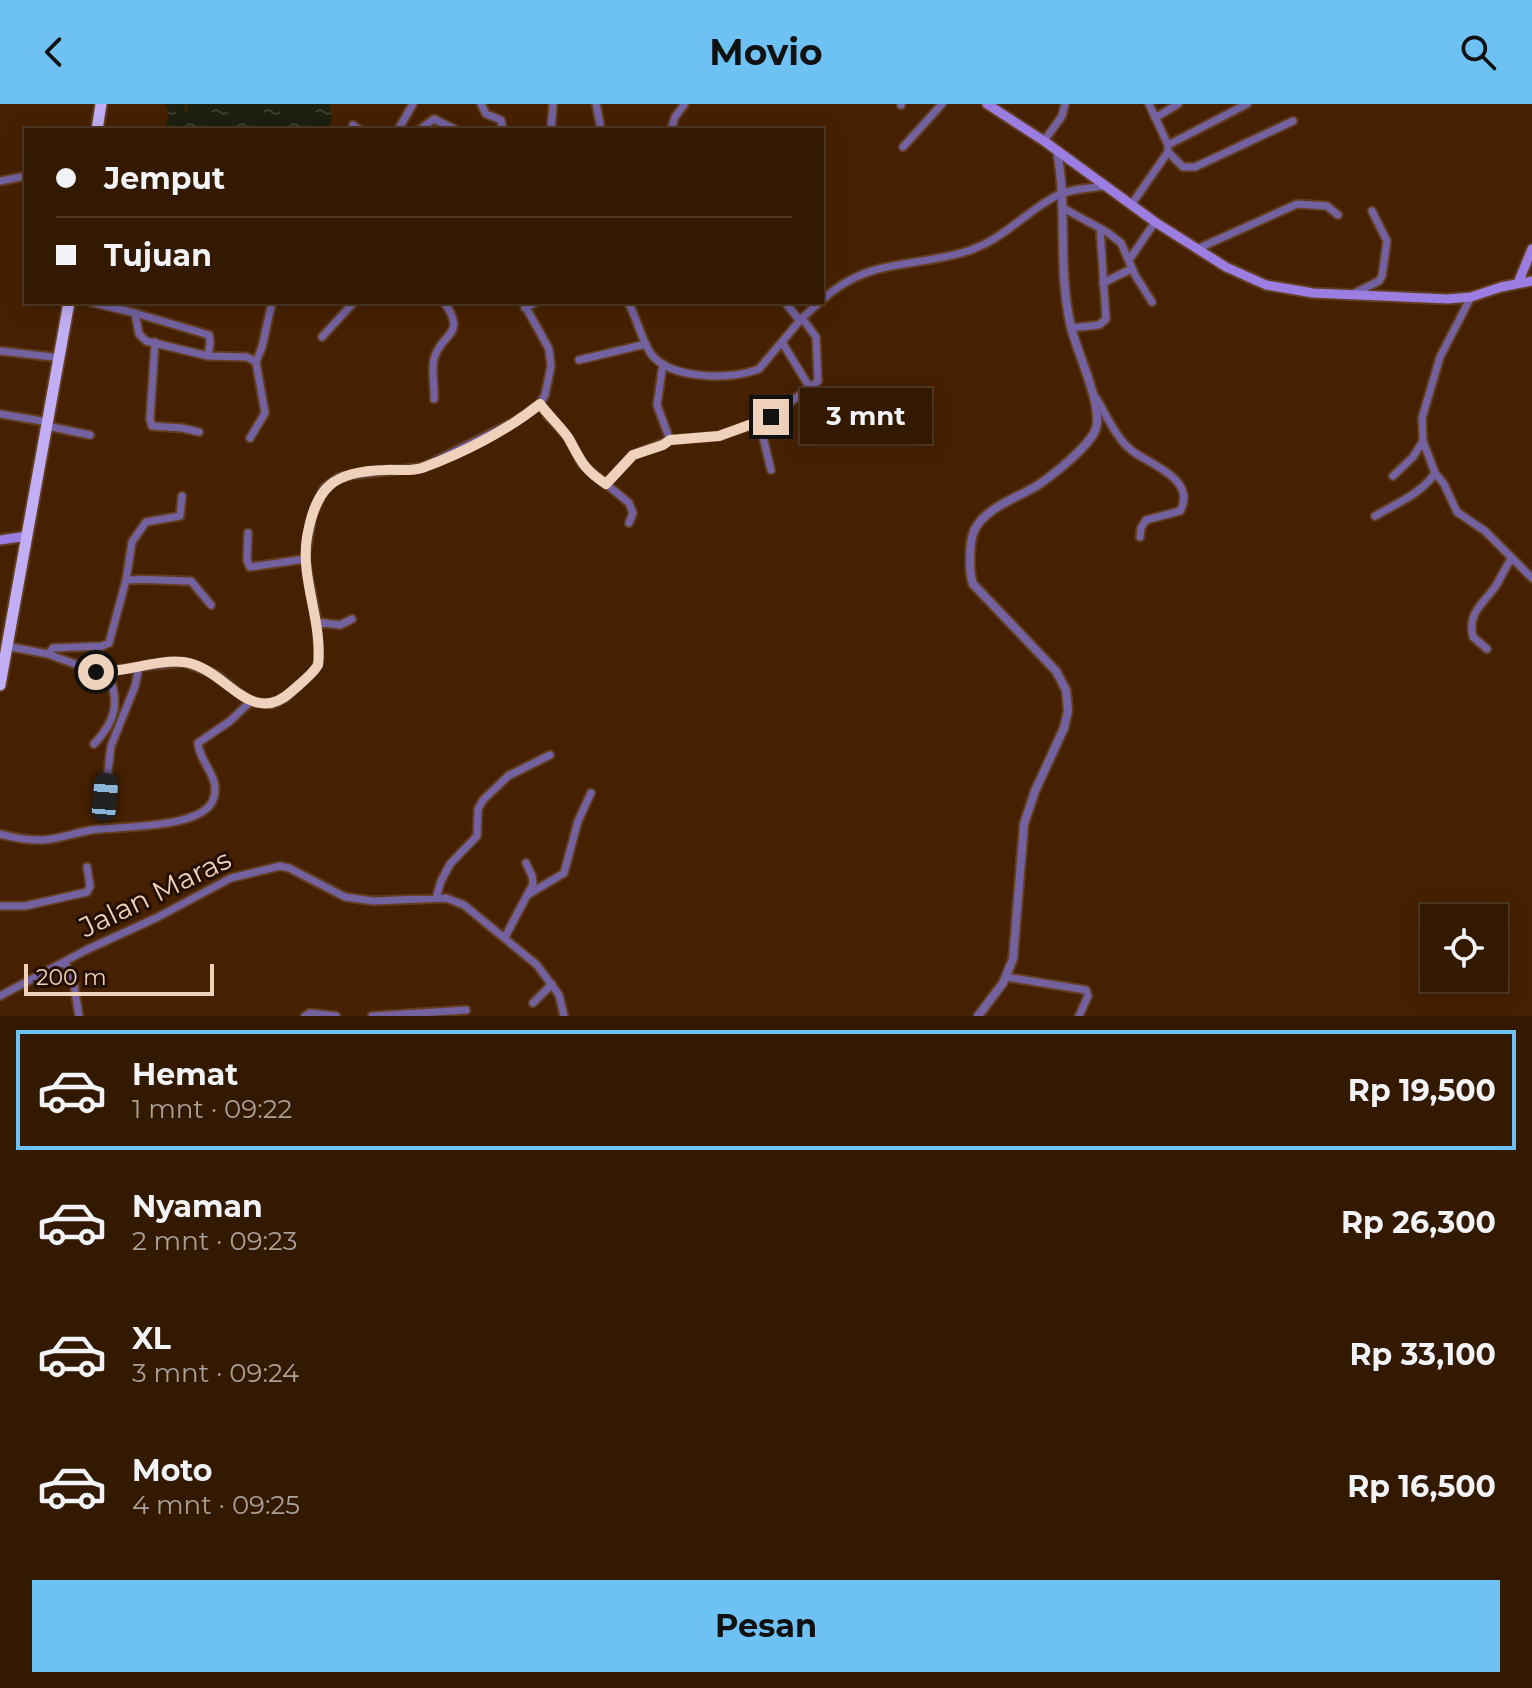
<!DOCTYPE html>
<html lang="id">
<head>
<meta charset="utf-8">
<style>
  :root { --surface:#341901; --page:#3c220b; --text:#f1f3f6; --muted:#a9a099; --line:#4e3823; --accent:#6ec2f3 }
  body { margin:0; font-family:Montserrat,sans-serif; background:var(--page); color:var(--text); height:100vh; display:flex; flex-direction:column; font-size:30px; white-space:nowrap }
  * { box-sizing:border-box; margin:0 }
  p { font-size:26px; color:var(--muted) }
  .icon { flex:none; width:44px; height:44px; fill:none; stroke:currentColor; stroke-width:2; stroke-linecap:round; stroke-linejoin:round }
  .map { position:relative; height:912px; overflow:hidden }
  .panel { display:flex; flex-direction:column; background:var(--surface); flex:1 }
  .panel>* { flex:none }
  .hud { position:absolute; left:24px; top:24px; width:800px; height:176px; border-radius:0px; box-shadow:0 4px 20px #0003,0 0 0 2px var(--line); display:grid; align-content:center; height:176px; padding:0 32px; background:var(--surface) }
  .controls { position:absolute; left:1420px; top:800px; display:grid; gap:16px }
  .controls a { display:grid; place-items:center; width:88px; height:88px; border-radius:0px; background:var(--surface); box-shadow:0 4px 20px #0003,0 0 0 2px var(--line); font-size:40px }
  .scale { position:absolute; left:24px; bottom:20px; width:190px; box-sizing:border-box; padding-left:8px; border:4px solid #efd1bc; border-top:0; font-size:22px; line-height:28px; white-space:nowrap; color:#efd1bc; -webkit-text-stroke:6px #240f01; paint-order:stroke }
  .end { position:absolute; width:36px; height:36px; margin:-18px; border:10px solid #efd1bc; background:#111; box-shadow:0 0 0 4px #111 }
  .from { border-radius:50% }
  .bubble { position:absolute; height:56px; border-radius:0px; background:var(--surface); box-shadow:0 4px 20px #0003,0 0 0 2px var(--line); font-size:26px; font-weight:700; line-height:56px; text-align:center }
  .car { position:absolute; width:24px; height:48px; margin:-24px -12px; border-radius:10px; box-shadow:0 0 6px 2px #0007; background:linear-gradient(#222 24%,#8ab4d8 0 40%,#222 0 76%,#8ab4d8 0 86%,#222 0) }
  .hud b { display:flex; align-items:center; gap:28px; height:76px; font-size:30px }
  .hud b+b { border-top:2px solid var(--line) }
  .hud i { width:20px; height:20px; background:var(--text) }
  ul { padding:14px 0 0; list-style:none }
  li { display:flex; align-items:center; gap:24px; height:120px; margin:0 16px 12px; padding:0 16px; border:4px solid transparent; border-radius:0px }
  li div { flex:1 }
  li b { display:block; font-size:30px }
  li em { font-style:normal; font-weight:700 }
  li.current { border-color:var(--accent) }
  li>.icon { width:72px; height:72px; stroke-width:1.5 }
  .button { display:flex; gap:16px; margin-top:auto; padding:16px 32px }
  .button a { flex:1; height:92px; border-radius:0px; background:var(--accent); color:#111; font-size:32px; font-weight:700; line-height:92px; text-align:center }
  header { display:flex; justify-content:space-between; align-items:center; height:104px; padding:0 32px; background:var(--accent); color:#111; font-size:36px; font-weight:700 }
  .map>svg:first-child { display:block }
  .water { fill:url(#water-ripples) }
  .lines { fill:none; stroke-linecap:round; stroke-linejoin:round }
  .minor-casing { stroke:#613d1f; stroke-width:11 }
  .tertiary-casing { stroke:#613d1f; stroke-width:12 }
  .secondary-casing { stroke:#613d1f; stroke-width:13 }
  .trunk-casing { stroke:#613d1f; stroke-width:15 }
  .minor { stroke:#7361a0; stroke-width:7 }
  .tertiary { stroke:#7361a0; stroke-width:8 }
  .secondary { stroke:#9c7de1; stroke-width:9 }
  .trunk { stroke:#c1aef4; stroke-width:11 }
  .route { stroke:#efd1bc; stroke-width:10 }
  .labels { text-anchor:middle; stroke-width:6; stroke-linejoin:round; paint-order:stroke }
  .street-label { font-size:28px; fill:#efd1bc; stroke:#240f01 }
</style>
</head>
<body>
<header><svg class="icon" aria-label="back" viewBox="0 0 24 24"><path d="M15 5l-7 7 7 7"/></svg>Movio<svg class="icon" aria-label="search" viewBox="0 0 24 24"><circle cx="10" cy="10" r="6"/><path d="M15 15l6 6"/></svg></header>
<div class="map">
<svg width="1532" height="912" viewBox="0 0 1532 912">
  <defs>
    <pattern id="water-ripples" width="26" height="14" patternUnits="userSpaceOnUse" patternTransform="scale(2)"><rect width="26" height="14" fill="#1d200e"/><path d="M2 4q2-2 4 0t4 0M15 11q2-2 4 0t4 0" fill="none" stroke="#3e3f2f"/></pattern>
  </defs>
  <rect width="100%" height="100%" fill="#462101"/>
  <path class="water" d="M165,0h19l2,8 2,-1 -1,-7h142l3,13 -1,7 -6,6h-149l-10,-6 3,-12z"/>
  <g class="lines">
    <defs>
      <path id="minor" d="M481,0l5,10 15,6 2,10
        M596,0l4,20
        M901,1v-1
        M1155,14l23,-14
        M353,21l7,5
        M398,26l15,-26
        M419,26l15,-11 22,11
        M551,26l2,-26
        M671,26l4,-13 9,-12
        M1044,37l18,-25 3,-12
        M1168,41l79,-41
        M903,43l39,-43
        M1168,48l15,15h12l98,-46
        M0,77l26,-5
        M1131,101l37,-53v-7l-19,-41
        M1063,104l44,24 14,11 14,32 17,27
        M1197,145l100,-45 30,2 11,9
        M1129,156l26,-38
        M1103,179l28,-14
        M1353,190l26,-13 3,-5 5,-35 -15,-30
        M1471,193l-31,60 -18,61 1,23 12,32 9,11 13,28 28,19 47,47
        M822,196c48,-44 92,-31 149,-50 33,-12 54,-37 83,-53 14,-8 33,-8 49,-11
        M90,198l45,11 4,21 7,7 62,15 39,1 9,5 9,51 -15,25
        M628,198c9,16 13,37 23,52 20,26 81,26 108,15l43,-51 18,-16
        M785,198l15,19
        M525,204l11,-6
        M135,209l74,22 1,8 -2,13
        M1071,224l28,-3 7,-6 -6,-91
        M322,233l32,-35
        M155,238l-5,77 2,7 30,2 17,4
        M782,238l28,46
        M0,247l53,6
        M579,256l67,-16
        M256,258l6,-15 10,-45
        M663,260l-6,41 13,35
        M1096,294c10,16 20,40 35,52 17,14 67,29 49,61l-34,9 -5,8 -1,9
        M434,295c1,-12 -3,-28 0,-40 7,-27 34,-23 10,-57
        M540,300l9,13 19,20 14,27 47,39 4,10 -4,10
        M0,310l42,7
        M759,317l12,49
        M47,322l43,9
        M1393,372l20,-19 10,-16
        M606,380l27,-29 37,-15 49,-4 52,-19 47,-36 -2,-44 -14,-19
        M1375,412c22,-13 46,-22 60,-43
        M248,429l-1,27 3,7 55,-8
        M126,476c22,-2 44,1 65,1l20,24
        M317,518l23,3 12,-6
        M6,542l42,8 48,18 87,-10 34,13 33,27 22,2 13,-6 29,-27 5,-9 -2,-40 -12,-63 7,-43 12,-28 14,-10 14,-3 71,-8 93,-46 24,-17 5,-9 6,-29 -2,-17 -26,-47
        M1487,545l-14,-12c-6,-24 10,-33 22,-50 6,-9 10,-19 16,-28
        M48,550l5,-6 49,-2 7,-3 17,-63 6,-38 14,-20 34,-6 2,-20
        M94,640c22,-23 26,-42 14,-72
        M105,693l6,-51 24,-60 4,-18
        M0,730c14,4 28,6 43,6 16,-1 32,-7 48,-10 27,-4 111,-1 122,-30 9,-23 -14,-37 -15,-57l32,-22 20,-19
        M529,790l35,-21 14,-52 13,-28
        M436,794l5,-17 9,-17 27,-28 1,-27 5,-9 25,-24 42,-21
        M0,802h25l62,-14 3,-6 -3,-19
        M505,833l28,-53 -1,-8 -6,-13
        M65,859l8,16 6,37
        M1006,873l80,13 2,6 -9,20
        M0,892l86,-46 70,-32 75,-40 49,-12 9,2 56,29 28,4 73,-3 18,7 73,60 22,30 5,21
        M533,899l19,-19
        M305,912l5,-3 26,3
        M372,912l94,-6"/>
      <path id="tertiary" d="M978,912l25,-33 10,-24 11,-135 11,-33 29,-63 4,-17 -2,-21 -10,-19 -83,-87c-3,-8 -3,-15 -3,-23 0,-10 0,-21 4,-30 11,-24 44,-33 64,-46 15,-10 49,-37 57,-54 10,-22 -18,-78 -24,-104 -14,-58 -3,-117 -14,-176"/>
      <path id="secondary" d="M987,0l57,37 111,81 71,45 40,18 47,8 135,6 23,-2 30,-10 31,-6
        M1518,179l14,-34
        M0,436l27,-4"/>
      <path id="trunk" d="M97,26l4,-26
        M0,581l69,-383"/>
    </defs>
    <use href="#minor" class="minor-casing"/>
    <use href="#tertiary" class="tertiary-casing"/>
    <use href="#secondary" class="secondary-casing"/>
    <use href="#trunk" class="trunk-casing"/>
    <use href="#minor" class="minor"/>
    <use href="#tertiary" class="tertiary"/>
    <use href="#secondary" class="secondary"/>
    <use href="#trunk" class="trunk"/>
  </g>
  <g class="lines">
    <path class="route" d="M96,568c28,1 60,-13 87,-10 42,4 67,68 109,29 9,-8 20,-16 26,-26 5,-43 -18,-86 -11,-128 9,-50 26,-66 78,-67 12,-1 25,2 37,-2 39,-14 86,-38 118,-64 8,11 24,26 29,35 12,22 15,31 37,45l27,-29 30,-10 7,-5 49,-4 52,-19"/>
  </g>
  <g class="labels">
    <g class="street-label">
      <text transform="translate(155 789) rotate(-26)" y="10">Jalan Maras</text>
    </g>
  </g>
</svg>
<div class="controls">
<a><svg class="icon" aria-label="locate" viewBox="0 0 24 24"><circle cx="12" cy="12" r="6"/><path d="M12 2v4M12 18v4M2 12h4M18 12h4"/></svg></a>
</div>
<div class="scale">200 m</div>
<i class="end from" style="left:96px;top:568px"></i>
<i class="end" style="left:771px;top:313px"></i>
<div class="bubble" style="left:800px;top:284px;width:132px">3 mnt</div>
<i class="car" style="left:105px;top:693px;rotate:5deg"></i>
<div class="hud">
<b><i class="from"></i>Jemput</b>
<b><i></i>Tujuan</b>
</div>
</div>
<section class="panel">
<ul>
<li class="current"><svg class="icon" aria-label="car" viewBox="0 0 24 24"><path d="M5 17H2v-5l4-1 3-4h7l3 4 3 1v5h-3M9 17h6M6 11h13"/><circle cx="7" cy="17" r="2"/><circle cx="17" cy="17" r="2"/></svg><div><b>Hemat</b><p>1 mnt · 09:22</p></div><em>Rp 19,500</em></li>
<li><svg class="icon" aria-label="car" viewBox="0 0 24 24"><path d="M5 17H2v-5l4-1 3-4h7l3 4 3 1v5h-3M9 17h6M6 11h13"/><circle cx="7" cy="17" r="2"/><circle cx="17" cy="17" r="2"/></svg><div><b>Nyaman</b><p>2 mnt · 09:23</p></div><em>Rp 26,300</em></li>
<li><svg class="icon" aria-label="car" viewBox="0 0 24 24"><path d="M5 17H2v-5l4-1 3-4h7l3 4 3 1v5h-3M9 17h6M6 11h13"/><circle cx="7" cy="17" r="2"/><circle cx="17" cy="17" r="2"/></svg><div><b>XL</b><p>3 mnt · 09:24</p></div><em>Rp 33,100</em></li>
<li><svg class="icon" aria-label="car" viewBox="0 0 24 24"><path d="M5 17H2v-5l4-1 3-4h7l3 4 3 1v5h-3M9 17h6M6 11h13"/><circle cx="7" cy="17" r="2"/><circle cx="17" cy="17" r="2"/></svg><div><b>Moto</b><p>4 mnt · 09:25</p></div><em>Rp 16,500</em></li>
</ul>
<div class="button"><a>Pesan</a></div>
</section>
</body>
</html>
